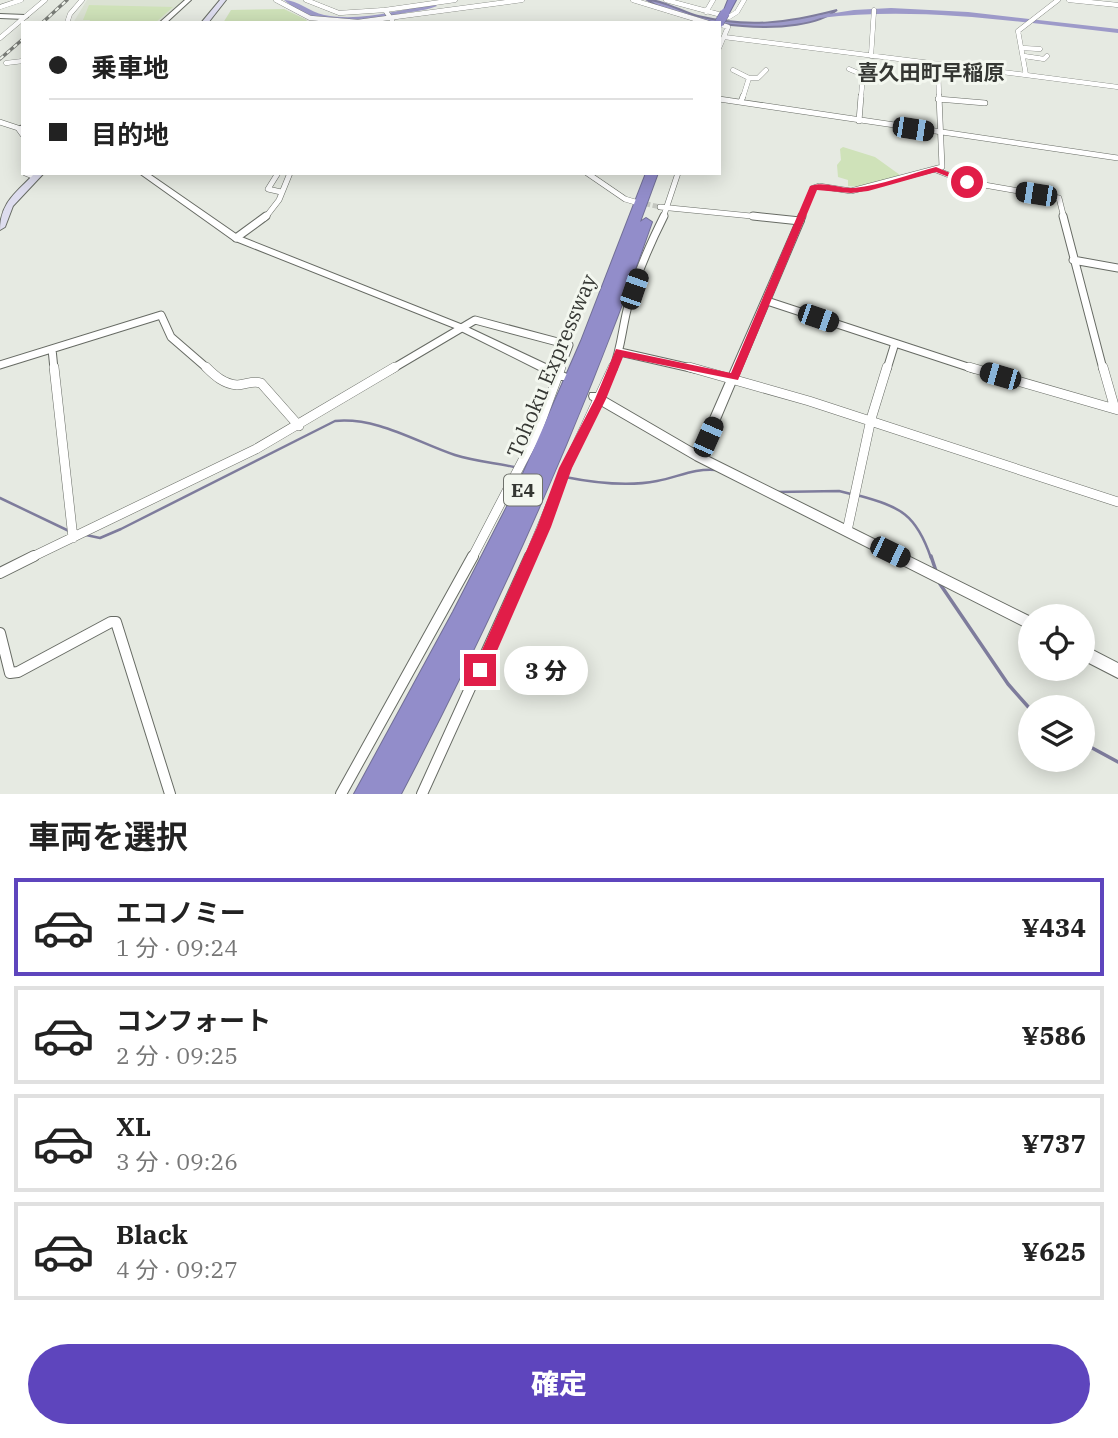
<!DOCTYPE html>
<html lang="ja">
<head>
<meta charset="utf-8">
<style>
  :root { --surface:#fff; --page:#f6f6f6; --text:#222; --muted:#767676; --line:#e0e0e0; --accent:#5e45bd }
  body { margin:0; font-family:"IBM Plex Serif","Noto Sans JP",serif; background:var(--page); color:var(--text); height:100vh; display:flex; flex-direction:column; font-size:26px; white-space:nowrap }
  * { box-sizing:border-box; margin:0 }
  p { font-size:23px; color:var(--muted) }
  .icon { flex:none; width:38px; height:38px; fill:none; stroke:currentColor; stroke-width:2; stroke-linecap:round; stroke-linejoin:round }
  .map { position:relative; height:794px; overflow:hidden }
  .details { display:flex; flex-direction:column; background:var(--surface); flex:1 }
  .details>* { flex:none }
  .top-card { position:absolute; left:21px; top:21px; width:700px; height:154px; border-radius:0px; box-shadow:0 4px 18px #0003; display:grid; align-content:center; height:154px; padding:0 28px; background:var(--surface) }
  .fabs { position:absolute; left:1018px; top:604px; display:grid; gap:14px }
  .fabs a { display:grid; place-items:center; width:77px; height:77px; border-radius:50%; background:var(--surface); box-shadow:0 4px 18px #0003; font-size:35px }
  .end { position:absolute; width:32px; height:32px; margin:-16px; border:9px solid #e11d48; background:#fff; box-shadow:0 0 0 4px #fff }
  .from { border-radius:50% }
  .bubble { position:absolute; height:49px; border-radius:24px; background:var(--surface); box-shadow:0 4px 18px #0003; font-size:23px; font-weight:800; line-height:49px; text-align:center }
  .car { position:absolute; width:21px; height:42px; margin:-21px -10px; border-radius:9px; box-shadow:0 0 5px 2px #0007; background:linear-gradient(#222 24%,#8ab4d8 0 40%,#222 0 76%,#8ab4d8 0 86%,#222 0) }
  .top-card b { display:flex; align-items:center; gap:24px; height:66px; font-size:26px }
  .top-card b+b { border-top:2px solid var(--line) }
  .top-card i { width:18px; height:18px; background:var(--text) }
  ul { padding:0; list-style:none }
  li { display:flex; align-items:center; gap:21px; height:98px; margin:0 14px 10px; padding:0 14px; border:4px solid var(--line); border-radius:0px }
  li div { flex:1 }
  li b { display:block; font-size:26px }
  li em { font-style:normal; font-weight:800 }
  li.selected { border-color:var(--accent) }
  li>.icon { width:63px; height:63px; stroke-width:1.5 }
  h2 { padding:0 28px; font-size:32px; line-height:84px }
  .action { display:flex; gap:14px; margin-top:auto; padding:14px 28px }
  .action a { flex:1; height:80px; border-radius:42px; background:var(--accent); color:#fff; font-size:28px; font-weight:800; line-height:80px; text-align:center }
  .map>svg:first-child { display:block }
  .built { fill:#dbe2d3 }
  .green { fill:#cfe2b9 }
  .water { fill:#9d9ac9; stroke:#7e7c9c; stroke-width:2 }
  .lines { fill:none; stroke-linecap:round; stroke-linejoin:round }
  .stream-far1 { stroke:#7e7c9c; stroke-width:2.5 }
  .stream { stroke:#7e7c9c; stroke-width:3.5 }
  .river { fill:#9d9ac9; fill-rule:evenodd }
  .minor-tunnel { stroke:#c3c6bf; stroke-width:5; stroke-dasharray:5 2.5; stroke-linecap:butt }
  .minor-far4-casing { stroke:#676b64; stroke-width:5 }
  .minor-far3-casing { stroke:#676b64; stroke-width:6 }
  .minor-far2-casing { stroke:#676b64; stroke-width:9 }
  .minor-far1-casing { stroke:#676b64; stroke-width:10 }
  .minor-casing { stroke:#676b64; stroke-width:12 }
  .tertiary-casing { stroke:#676b64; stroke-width:2 }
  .secondary-casing { stroke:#676b64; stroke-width:2 }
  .motorway-casing { stroke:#716f95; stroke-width:2 }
  .minor-far4 { stroke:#fff; stroke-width:4.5 }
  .minor-far3 { stroke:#fff; stroke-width:5 }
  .minor-far2 { stroke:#fff; stroke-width:7 }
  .minor-far1 { stroke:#fff; stroke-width:9 }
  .minor { stroke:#fff; stroke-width:10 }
  .tertiary { fill:#fff; fill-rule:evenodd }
  .secondary { fill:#deddef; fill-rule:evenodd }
  .motorway { fill:#928dca; fill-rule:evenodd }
  .rail-casing { stroke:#797c77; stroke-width:3.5 }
  .rail { stroke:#f3f7ef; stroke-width:2; stroke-dasharray:4.5; stroke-linecap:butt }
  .motorway-bridge-casing { stroke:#716f95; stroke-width:10; stroke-linecap:butt }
  .motorway-bridge { stroke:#928dca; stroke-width:9 }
  .route { fill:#e11d48 }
  .labels { text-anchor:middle; stroke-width:6; stroke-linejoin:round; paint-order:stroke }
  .shield { fill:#f3f7ef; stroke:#6e716b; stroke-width:2 }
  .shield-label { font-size:19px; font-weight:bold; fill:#353733 }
  .far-quarter-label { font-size:21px; font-weight:bold; fill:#353733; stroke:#f3f7ef }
  .street-label { font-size:21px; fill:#353733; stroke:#f3f7ef }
</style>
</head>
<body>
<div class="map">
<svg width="1118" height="794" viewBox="0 0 1118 794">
  <rect width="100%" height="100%" fill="#e6eae2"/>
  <path class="built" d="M87,0h97l-25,23h-86z"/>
  <path class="green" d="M89,5l84,2 -18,16h-66l1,-3h-7z
    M284,9l23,11 -2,3h-82l8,-13z
    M843,147l32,10 25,18 -39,12 -13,-1v-6l-10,-3 -1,-12 4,-5 -1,-11z"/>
  <path class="water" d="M647,0c17,0 35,12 51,16 51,12 89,7 139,-6 -38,30 -151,16 -190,-10z"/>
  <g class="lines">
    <path class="stream-far1" d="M565,477c30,6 62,10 92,4 21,-4 38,-13 59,-11
      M777,492l62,-1 12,3
      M857,495c44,12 59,19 74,63
      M0,498l69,33
      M86,535l14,3 21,-9 214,-108c43,-4 81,21 120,34 19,6 40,8 59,12"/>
    <path class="stream" d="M931,556l5,15
      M940,584l68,100 23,26
      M1083,743l35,19"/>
    <path class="river" d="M284,0c14,0 26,12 40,15 37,7 74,-5 110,-11l3,2c-9,4 -21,5 -32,7 -41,9 -87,17 -121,-13z
      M891,8l77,4 150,17v4c-99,-11 -198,-27 -298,-15l-4,-2 38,-6z"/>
    <path class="minor-tunnel" d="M638,202l22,5"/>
    <defs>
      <path id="minor-far4" d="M276,0l34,18 48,4 164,-22
        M306,0l33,13 46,-3 7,10
        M633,0l75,23
        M666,0l63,17 8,-5 7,-12
        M1069,0l49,5
        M0,7l21,-7
        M385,10l70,-10
        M706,12l7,-12
        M67,23l3,-9 12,-14
        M719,24l9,3 -9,21
        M724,37l302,38 -8,-44 40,-31
        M0,38l45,-38
        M1022,48l18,1
        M871,56l3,-46
        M1024,56l20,3 3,-3
        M6,63l17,-2
        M938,64l1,33
        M849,69l14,6 -2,22
        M733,70l16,8
        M1026,75l92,12
        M743,97l6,-19h9l8,-8"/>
      <path id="minor-far3" d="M719,99l399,59
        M938,99l47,4
        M741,102l2,-6
        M859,121l2,-25
        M0,122l18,6 5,7
        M936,170l31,12 92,16 5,20
        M25,173l10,4
        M278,173l-10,16 13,3
        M587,173l38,26 10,3
        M660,207l111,11
        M265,218l14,-18 11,-27
        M663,218l15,-45
        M801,218l12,-30 6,-2 32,5 91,-24 -3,-71"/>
      <path id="minor-far2" d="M753,216l47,5 2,-5
        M1063,216l40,153
        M236,238l30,-22
        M1073,260l45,8
        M767,301l207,68
        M52,349l2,20
        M620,352l75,17
        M0,365l161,-50 10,22 37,32
        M392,369l83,-49 94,25 -9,24
        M613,369c8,-20 9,-39 14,-59 8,-33 22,-64 37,-94
        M887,369l8,-26"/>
      <path id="minor-far1" d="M54,367l19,171
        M206,367c9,9 18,17 31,18 9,0 15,-5 24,-2l38,43
        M689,367l120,34 309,101
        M969,367l149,43
        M1103,367l12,42
        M847,531l24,-112 16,-52
        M30,558l226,-109 139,-82
        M472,558l64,-123 25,-68
        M529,558l37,-90 47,-101"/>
      <path id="minor" d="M0,573l34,-17
        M0,633l10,40 8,-1 93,-50h5l54,172
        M341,794l132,-238
        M422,794l108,-238"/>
      <path id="tertiary" d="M185,0h6l-25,23h-7z
        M0,14l25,1 3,2 -3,2 -25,-1z
        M23,125v4l-5,1 -3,-2z
        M139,173h9l91,63 224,89 104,49 1,3 -1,3h-8l-102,-51 -224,-89z
        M797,219h6l1,2 -99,234 326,162v13l-336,-170 -105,-61 -1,-3 1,-3h8l98,57z
        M1083,645l35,18v15l-35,-18z"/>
      <path id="secondary" d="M220,0h6l-18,23h-7z
        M35,173h9l-31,33 -8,21 -5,3c0,-28 17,-38 35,-57z"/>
      <path id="motorway" d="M728,0h8l-8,15h-6z
        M646,173h12l-18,49 6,-4 6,4c-69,197 -154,387 -251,572h-47l99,-182 65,-127 63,-144z"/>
    </defs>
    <use href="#minor-far4" class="minor-far4-casing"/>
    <use href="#minor-far3" class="minor-far3-casing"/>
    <use href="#minor-far2" class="minor-far2-casing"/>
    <use href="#minor-far1" class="minor-far1-casing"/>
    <use href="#minor" class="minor-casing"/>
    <use href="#tertiary" class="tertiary-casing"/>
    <use href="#secondary" class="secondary-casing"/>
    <use href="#motorway" class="motorway-casing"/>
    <use href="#minor-far4" class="minor-far4"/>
    <use href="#minor-far3" class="minor-far3"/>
    <use href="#minor-far2" class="minor-far2"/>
    <use href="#minor-far1" class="minor-far1"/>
    <use href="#minor" class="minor"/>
    <use href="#tertiary" class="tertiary"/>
    <use href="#secondary" class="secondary"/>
    <use href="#motorway" class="motorway"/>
    <defs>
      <path id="rail" d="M42,23l25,-23
        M0,59l23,-20"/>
    </defs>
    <use href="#rail" class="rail-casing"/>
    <use href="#rail" class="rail"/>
    <defs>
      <path id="motorway-bridge" d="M719,23l6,-10"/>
    </defs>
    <use href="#motorway-bridge" class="motorway-bridge-casing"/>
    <use href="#motorway-bridge" class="motorway-bridge"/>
  </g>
  <path class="route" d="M936,167l35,15 -7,1 -28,-11 -68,19 -17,2 -34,-3 -79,190 -115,-23 -17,42 -34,69 -21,59 -65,149 -6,2 -5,-2 -2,-6 64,-143 22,-59 36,-69 21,-50 115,24 79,-187c15,-5 29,3 44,2 28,-3 56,-14 82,-21z"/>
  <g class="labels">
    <rect class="shield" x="504" y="474.5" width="38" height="31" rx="5"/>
    <g class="shield-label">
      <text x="523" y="497">E4</text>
    </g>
    <g class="far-quarter-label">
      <text x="931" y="80">喜久田町早稲原</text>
    </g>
    <g class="street-label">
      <text transform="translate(552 366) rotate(-67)" y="7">Tohoku Expressway</text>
    </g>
  </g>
</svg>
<div class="fabs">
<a><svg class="icon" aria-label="locate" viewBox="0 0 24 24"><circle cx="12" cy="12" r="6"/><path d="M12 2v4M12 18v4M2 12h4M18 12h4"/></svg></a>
<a><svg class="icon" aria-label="layers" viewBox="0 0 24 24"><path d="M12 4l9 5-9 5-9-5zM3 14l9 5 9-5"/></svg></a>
</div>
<i class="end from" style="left:967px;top:182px"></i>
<i class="end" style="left:480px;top:670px"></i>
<div class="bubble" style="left:504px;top:646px;width:84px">3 分</div>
<i class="car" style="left:913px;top:129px;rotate:99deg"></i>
<i class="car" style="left:1036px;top:194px;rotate:279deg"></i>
<i class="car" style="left:634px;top:289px;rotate:19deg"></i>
<i class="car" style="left:818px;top:318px;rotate:109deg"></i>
<i class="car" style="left:1000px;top:376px;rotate:286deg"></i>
<i class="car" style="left:708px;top:437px;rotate:24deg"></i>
<i class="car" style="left:890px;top:552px;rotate:116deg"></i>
<div class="top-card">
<b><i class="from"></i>乗車地</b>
<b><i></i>目的地</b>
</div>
</div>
<section class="details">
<h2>車両を選択</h2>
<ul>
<li class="selected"><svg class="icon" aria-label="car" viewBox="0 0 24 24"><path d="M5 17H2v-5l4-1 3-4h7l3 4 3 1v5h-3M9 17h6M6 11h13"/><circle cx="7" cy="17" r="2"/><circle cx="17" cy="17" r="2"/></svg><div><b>エコノミー</b><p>1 分 · 09:24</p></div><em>¥434</em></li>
<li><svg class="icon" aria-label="car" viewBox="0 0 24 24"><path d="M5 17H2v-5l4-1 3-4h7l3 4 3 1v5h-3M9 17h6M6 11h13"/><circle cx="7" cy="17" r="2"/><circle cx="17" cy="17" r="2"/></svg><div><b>コンフォート</b><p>2 分 · 09:25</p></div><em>¥586</em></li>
<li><svg class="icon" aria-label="car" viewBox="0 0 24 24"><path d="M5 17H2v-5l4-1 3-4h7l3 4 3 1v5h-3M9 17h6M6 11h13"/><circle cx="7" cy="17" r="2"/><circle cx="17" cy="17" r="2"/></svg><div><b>XL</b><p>3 分 · 09:26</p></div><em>¥737</em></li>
<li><svg class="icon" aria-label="car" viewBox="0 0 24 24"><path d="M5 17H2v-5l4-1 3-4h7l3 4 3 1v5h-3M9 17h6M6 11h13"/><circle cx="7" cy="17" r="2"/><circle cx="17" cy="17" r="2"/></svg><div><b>Black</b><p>4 分 · 09:27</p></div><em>¥625</em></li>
</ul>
<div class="action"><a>確定</a></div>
</section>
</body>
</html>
